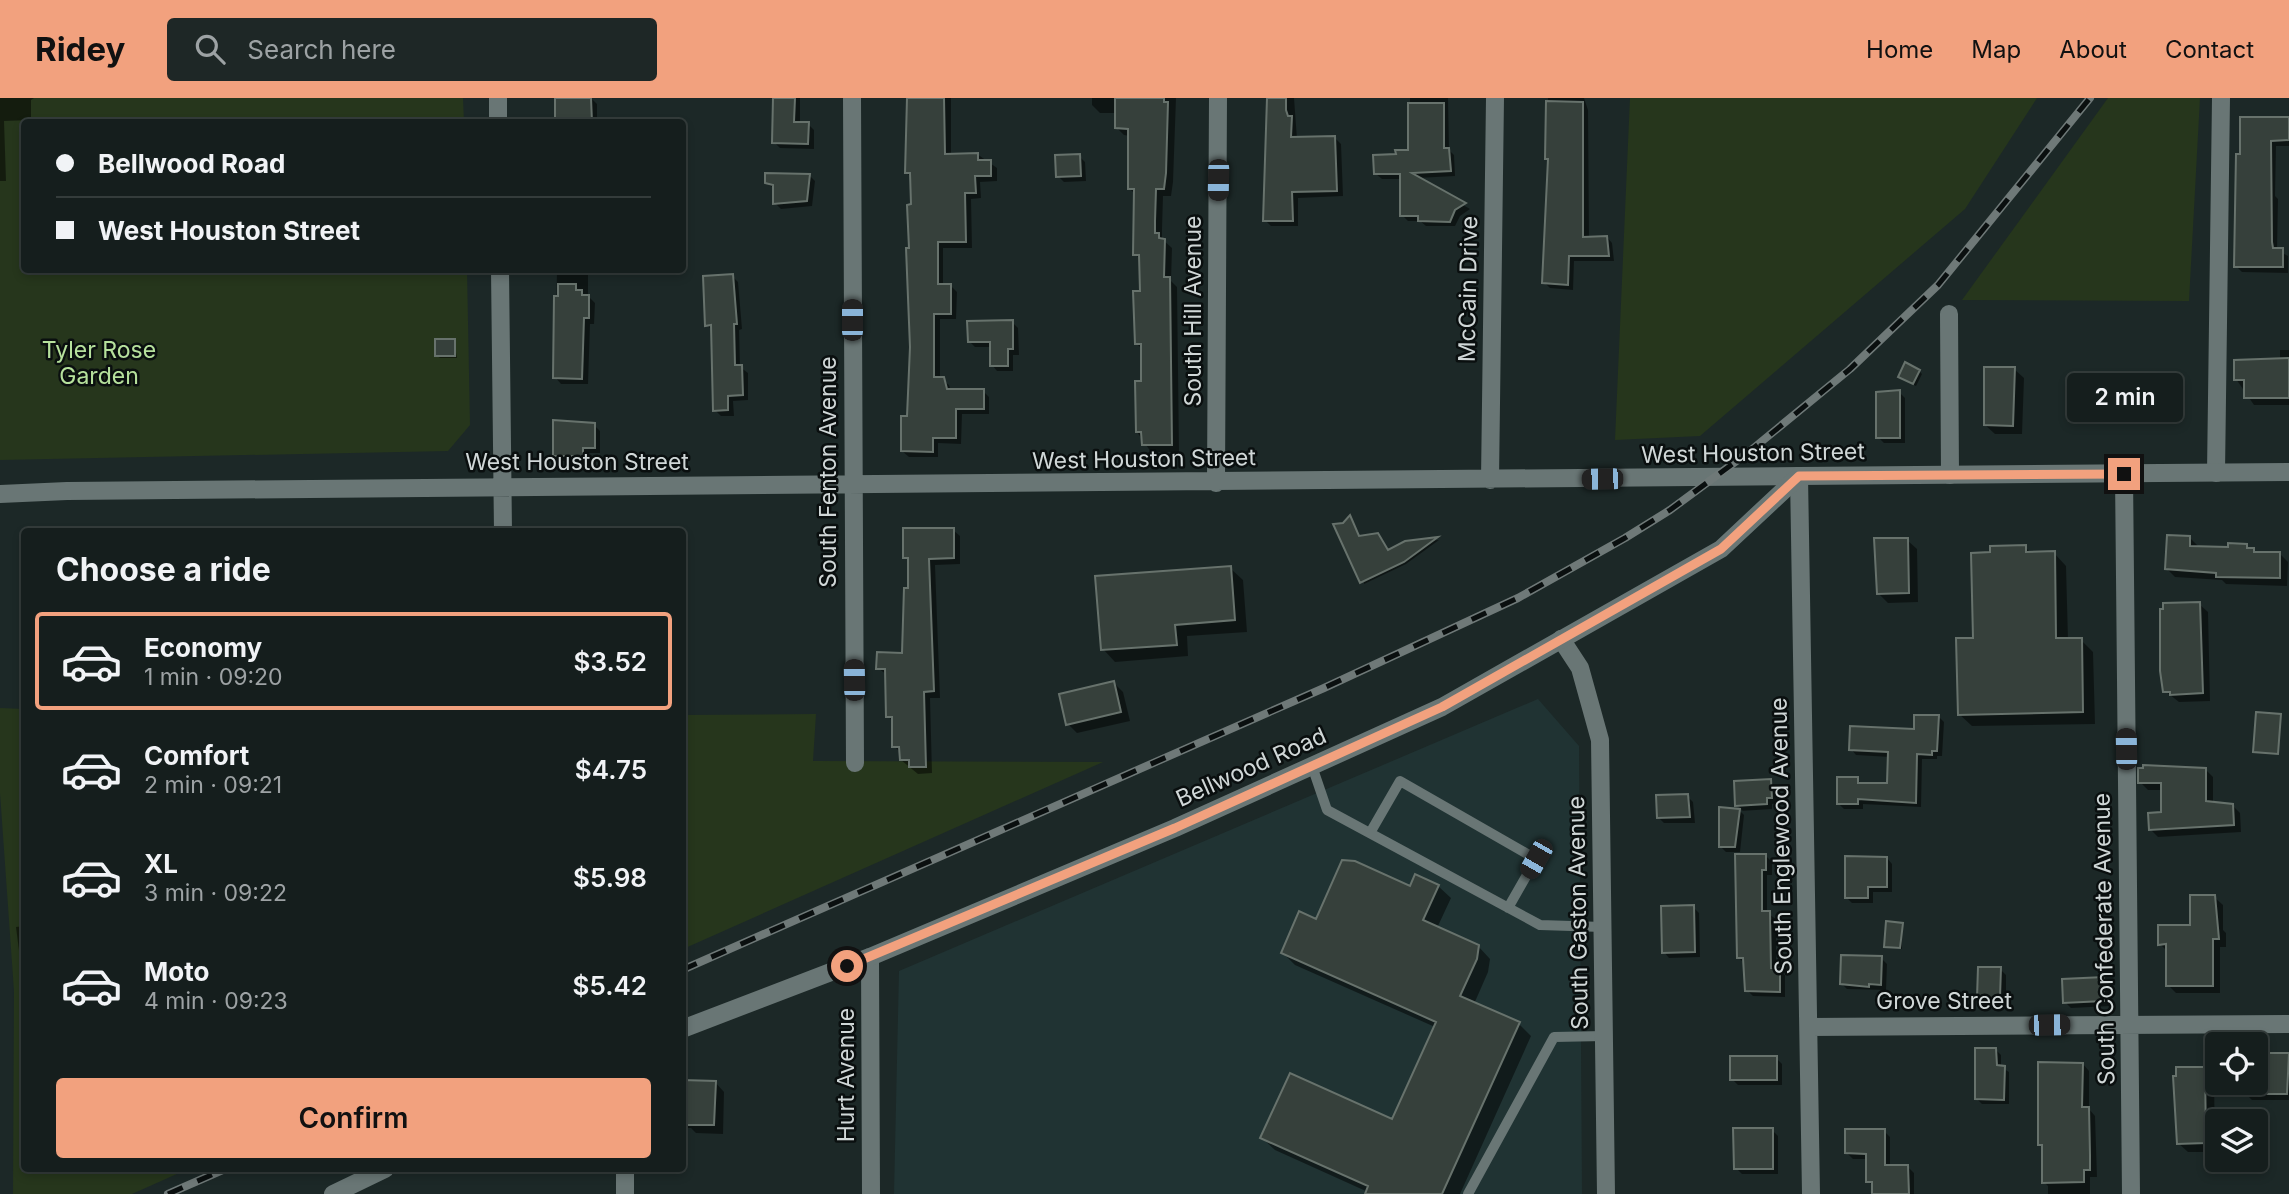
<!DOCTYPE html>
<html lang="en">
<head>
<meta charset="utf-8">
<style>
  :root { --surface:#151e1d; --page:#1e2726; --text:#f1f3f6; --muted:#9da2a4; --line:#343c3b; --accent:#f2a17e }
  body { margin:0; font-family:Inter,sans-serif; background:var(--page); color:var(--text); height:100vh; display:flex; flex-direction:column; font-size:26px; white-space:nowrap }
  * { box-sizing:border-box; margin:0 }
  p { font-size:23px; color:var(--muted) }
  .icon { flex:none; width:38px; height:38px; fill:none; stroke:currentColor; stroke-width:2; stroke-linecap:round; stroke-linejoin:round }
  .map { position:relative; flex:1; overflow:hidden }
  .details { position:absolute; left:21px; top:430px; width:665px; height:644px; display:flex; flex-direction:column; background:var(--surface); border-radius:7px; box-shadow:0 4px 10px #0003,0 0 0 2px var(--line) }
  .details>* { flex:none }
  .guide { position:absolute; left:21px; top:21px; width:665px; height:154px; border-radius:7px; box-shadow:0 4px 10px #0003,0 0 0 2px var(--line); display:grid; align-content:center; height:154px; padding:0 35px; background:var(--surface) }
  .controls { position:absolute; left:2205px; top:934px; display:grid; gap:14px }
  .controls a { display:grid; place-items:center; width:63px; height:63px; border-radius:7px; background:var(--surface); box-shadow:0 4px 10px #0003,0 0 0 2px var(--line); font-size:35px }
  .end { position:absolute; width:32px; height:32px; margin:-16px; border:9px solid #f2a17e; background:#111; box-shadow:0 0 0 4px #111 }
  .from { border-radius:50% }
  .bubble { position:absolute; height:49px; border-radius:7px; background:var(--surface); box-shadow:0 4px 10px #0003,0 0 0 2px var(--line); font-size:23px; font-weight:600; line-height:49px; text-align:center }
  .car { position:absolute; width:21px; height:42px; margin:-21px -10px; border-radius:9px; box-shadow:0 0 5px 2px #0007; background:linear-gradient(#222 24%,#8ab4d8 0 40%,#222 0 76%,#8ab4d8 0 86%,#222 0) }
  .guide b { display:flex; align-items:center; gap:24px; height:66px; font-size:26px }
  .guide b+b { border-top:2px solid var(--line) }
  .guide i { width:18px; height:18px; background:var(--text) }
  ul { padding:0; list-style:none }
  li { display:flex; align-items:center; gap:21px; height:98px; margin:0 14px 10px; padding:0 21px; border:4px solid transparent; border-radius:7px }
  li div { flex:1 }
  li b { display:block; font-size:26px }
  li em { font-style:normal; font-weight:600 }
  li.active { border-color:var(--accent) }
  li>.icon { width:63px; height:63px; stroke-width:1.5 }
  h2 { padding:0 35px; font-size:32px; line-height:84px }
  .cta { display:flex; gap:14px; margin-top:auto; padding:14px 35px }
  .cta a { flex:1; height:80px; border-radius:7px; background:var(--accent); color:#111; font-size:28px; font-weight:600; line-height:80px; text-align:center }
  header { display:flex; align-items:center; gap:42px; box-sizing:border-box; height:98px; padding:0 35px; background:var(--accent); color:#111 }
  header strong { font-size:33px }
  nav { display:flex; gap:38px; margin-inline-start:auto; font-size:24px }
  .search { width:490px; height:63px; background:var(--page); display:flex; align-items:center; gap:18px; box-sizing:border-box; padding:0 24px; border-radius:7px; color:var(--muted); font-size:26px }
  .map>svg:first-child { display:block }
  .built { fill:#203333 }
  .green { fill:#26361c }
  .shadow { fill:#0007 }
  .building { fill:#36403b; stroke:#67726c; stroke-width:2 }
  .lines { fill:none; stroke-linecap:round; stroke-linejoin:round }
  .service { stroke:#697675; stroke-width:10 }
  .minor { stroke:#697675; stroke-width:18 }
  .tertiary { stroke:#697675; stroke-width:18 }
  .rail-casing { stroke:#6f7978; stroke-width:8 }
  .rail { stroke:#0a0f0f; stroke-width:5; stroke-dasharray:16; stroke-linecap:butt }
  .route { stroke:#f2a17e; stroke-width:9 }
  .labels { text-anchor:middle; stroke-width:5; stroke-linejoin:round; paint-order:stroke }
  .street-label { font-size:23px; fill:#d0d7d7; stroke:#0a0f0f }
  .park-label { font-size:23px; fill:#b6e19c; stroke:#0a0f0f }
</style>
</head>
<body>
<header>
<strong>Ridey</strong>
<div class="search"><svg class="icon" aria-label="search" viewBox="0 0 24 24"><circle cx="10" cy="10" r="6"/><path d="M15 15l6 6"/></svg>Search here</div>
<nav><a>Home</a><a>Map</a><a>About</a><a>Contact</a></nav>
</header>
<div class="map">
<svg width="2289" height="1096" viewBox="0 0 2289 1096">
  <rect width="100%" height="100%" fill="#1c2827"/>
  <path class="built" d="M473,431v3h-260v-1z
    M1538,601l41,47 3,448h-688l5,-223z"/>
  <path class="green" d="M0,0h463l1,24h-440v148h443l3,155 -22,26 -448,9z
    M1630,0h407l-72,111 -265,227 -85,4z
    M2108,0h92l-11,203 -227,-1z
    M0,610l24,1v460h164l-56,25h-119l1,-203 -14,-198z
    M816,616l-3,47 290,1 -420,187 -1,-234z"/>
  <path class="shadow" d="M0,0h34l-3,2v20l-27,1 2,60h-6z
    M557,0h34l6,6v18h-40z
    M775,0h25v26h8l6,6v19l-34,-1 -6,-6z
    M908,0h43v57l26,-1 20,14v13l-17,1 1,16 -10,1 1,49h-29v37h7l7,7 -1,27h-16v59l9,7 2,6h32l6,6v17h-27l-1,30 -23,-1v14h-29l-7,-6 6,-33 3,-71 2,-141 -1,-28 -6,-6z
    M1092,0h84l-3,84 -2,14h-8l-1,33v10l10,9 -1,33 6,6 2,165h-28l-14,-20 6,-49v-33l-7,-7 6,-50 -1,-33 -6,-6 1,-59 -7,-7 1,-52 -6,-1 -7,-7v-15h-17l-8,-8z
    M1268,0h26l3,41 38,-1 6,6 2,52 -45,2v28h-27l-6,-6z
    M1410,0h38l1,52 5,5 1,21 -38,2 53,31 -10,7 -5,10h-29l-6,-5h-12l-6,-6v-36h-20l-6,-5 21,-18 13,-5z
    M1548,0h36l4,12 1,129 18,-2 5,6 2,18h-40l-1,29 -23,-2 -6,-6 5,-122z
    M2289,19v29h-13l-1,50 3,3 -1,51 11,6v17l-46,-1 -6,-6 5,-111z
    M1079,58l6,6 1,19 -22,1 -6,-6z
    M809,77l6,6 -3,25 -31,3 -6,-6v-14l-9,-6z
    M557,172h31v26l7,7 -1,21h-4l-2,60h-27l-6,-7z
    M732,178l6,6 4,47 -3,1 1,37 8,6v27l-15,1 1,15h-13l-6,-6 -2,-79 -6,-6z
    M1012,224l6,6 1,27h-6v16h-16l-5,-6 -1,-18h-16l-6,-6z
    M454,243l3,17h-17l-3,-2z
    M2280,252h9v55h-35l-18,-26 44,-19z
    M2014,271l10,9 -2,56h-27l-10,-9z
    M1919,273l3,3 -6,12 -14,-7z
    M1899,294l6,6v45h-21l-6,-6z
    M594,327l6,6v22h-12v8h-27l-6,-6z
    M953,432l7,6v28l-25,1 5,133h-10l2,75 -14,1 -17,-14v-7l-7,-7 -1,-24 -5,-6 -1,-41 -9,-7 25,-13 7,-65v-28l-5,-5z
    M1360,439l29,14 16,-8 34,-3 -33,24 -42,20z
    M2190,440l8,8 32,3 16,-3 11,8h23l8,8 -1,24 -61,-2 -4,-4 -47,-3 -8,-8z
    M1907,442l10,9 1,53 -30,1 -9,-9z
    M2025,449l7,7 22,-1 12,13 2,74h13l12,12 2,72 -123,2 -13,-12 33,-160z
    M1230,470l13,12 4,52 -60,4 1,20 -73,6 -12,-13z
    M2199,506l9,8 2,89 -31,1 -14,-11z
    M1114,585l9,9 7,29 -53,12 -9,-9z
    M1938,618l6,6 -2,34h-5v3h-15l-1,48 -58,-3v5h-19l-6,-6 19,-24 6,6h26l1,-28 -34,-2 -5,-6 64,-19z
    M24,664v57l-4,-52z
    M2206,672l7,7v27l19,1 8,8 1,19 -83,5 -8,-8 12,-15v-24h-14l-8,-8z
    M1770,683l6,6 1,16 -5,1v5l-32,2 4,4 -4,37h-14l-5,-5v-38l22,2 -6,-6z
    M1687,698l6,6 2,21h-31l-6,-6z
    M1766,758l6,6v13h-5v38l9,6v50l9,6v22l-32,-1 -6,-6 -2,-26 -6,-6z
    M1887,760l5,6v28h-19v11h-21l-6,-6z
    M1438,788l13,12 -14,30 41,18 12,13 -2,13 -14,32 45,20 12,12 -71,158h-93l1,-2 -93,-42 -13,-12 131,-17 42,-94 -140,-62 -12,-12 33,-32 94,-33z
    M2214,799l9,8v25l3,3v14h-6v46h-44l-8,-8v-33l-8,-8 31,-17z
    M1693,809l6,6 1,44 -31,1 -5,-6z
    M1902,827v24l-14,-1 -2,-2z
    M24,828v64l-8,-63z
    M1881,860l6,6 -1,26 -39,-1 -6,-6z
    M2000,871l6,6v29l-21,-1 -6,-6z
    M2103,881l6,6 1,21 -39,2 -6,-6z
    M1996,952l5,5v12l8,5v32h-27l-5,-5z
    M2256,957l33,1v44h-37l-6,-6v-11h10z
    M21,959h3v24l-3,-4z
    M1776,960l6,6v21h-44l-6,-6z
    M2083,966l6,7v38l6,7 2,61h-7v17h-42v-8l-4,-4 -1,-35 -3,-3z
    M2205,971l9,9 1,74h-27l-10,-9z
    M682,983l33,1 9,10 -1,42 -27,-1 -5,-5h-9z
    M1772,1032l6,6v38h-36l-6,-6z
    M1884,1033l6,6v30h18l6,6v21h-40v-7l-6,-6 -1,-22h-14l-6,-6z"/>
  <path class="building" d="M555,0h36l1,24h-37z
    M773,0h22l-1,24h15l-1,22 -36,-1z
    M907,0h37l1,56 33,-1v7h13v16h-16l1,17h-11l1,49h-28v42h13v30h-17v63h10l3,12h37v20h-28v29h-23v14l-32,-1v-35h6l3,-69 -4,-99h3l-2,-43 4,-1 -1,-31h-5z
    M1115,0h49v4h4l-2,71 -2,16h-8l-1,32v12h4v5l6,1 -1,38h6l2,168h-30l-1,-13h-5l-1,-51h6v-37h-6l-2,-53h7l-1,-36h-6l1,-66h-6v-60l-13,-1z
    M1267,0h19v12l2,6h4l-1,21 44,-1 2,55 -45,1 1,29h-30z
    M1546,3l37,1v135l24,-1 2,20h-40l-1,29 -26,-2 6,-124h-3z
    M1408,5h36v45h5l2,23 -39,2 54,30 -11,7 -5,12 -32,-1v-5h-18v-42h-26l-1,-19 23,-1 -1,-4h13z
    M2240,19h49v23l-18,1 1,101 1,6h10v19h-49l2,-113h4z
    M1080,56l1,22 -25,1 -1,-22z
    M765,75l45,1 -3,27 -34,3v-19l-8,-2z
    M733,176l4,50h-3l1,41h7l1,30 -15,1v14l-15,1 -2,-86 -6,1 -2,-50z
    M558,186h18v6h6v5h7v23h-5l-2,61 -29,-1 1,-82h4z
    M1013,222v29h-5v17h-18v-24h-22l-1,-21z
    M435,241h20v17h-20z
    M2289,260v40h-45v-18h-10v-20z
    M1905,264l15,8 -7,14 -15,-7z
    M1984,269h31l-2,59 -29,-1z
    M1900,292v48h-24v-46z
    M553,322l42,3v25h-12v8h-30z
    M1350,417l9,21 19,-3 10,17 17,-9 33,-4 -34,25 -44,21 -27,-59 10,-1z
    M903,430h51v30l-25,1 5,132 -10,1 2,75h-17v-7h-9l-1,-13h-7v-30h-6l-1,-48h-9l1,-17 25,1 2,-65h4v-30h-5z
    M2167,437l23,1v10l38,1v-4l19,1v4h7v4h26v26l-64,-1v-4l-51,-4z
    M1874,440h34l1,55 -32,1z
    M2026,447v7l29,-1 1,87h26l1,74 -125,3 -2,-77h17l-2,-85 19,-1v-6z
    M1231,468l4,54 -60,5 2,20 -76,5 -6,-74z
    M2200,504l3,91 -33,2v-3h-7l-3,-21v-62h3v-6z
    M1114,583l7,31 -55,13 -7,-31z
    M2256,614l25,2 -3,40 -25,-2z
    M1914,617h25l-2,36h-5v4l-15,-1 -1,49 -58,-4v5h-21v-27h21v6h29l1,-31 -39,-2 1,-24 64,3z
    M2143,667l63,3v33l27,3 1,21 -85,5 -1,-17 13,-1v-29h-23v-15h5z
    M1771,681l1,19h-5v6l-32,2 -1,-25z
    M1688,696l2,23 -33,1 -1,-23z
    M1719,709l21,2 -5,38h-16z
    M1735,756h31v16h-4v41h8l1,57h9v24l-35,-1 -2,-33h-6z
    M1845,758l42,1v30h-19v11h-23z
    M1342,762l13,1 55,25 5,-12 24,11 -16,35 56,25 -2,14 -17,37 60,26 -78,172h-77l3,-8 -108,-48 30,-65 102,46 44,-97 -155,-69 18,-42 17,8z
    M2190,797h25l4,44h-6v47h-47v-42l-8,1v-20h32z
    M1694,807l1,47 -33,1 -1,-47z
    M1886,823l17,2 -3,25 -16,-1z
    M1841,857l41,1 -1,29 -12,-1v3l-29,-3z
    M1978,869h23l-1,31h-23z
    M2104,879v24l-41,2 -1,-24z
    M1975,950h21l1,17 8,1 -1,34 -29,-1z
    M2256,955h33l-2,41h-31z
    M1730,958h47v24h-47z
    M2038,964l45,1 -1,44h7l1,48v15h-6v12l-42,1v-38h-4z
    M2176,969h29l1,76 -29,1 -4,-68h3z
    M682,982l34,1 -2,44h-29l-3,-5z
    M1733,1030h40v41h-39z
    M1845,1031h40v36h23l1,29h-37v-12h-6v-28l-21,-1z"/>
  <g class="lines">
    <path class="service" d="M1312,668l15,44 213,115 63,2
      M1370,735l30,-52 136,78 -28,49
      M1468,1096l86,-157 50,-1"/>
    <path class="minor" d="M498,0v24
      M852,0l3,665
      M500,172l3,262
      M1949,216l1,161
      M2216,375l5,-375
      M2124,376l7,720
      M1490,382l5,-382
      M1216,385l2,-385
      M0,396l67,-3 1732,-15 12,718
      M1561,541l19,29 20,72 6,454
      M870,859l1,237
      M1810,929l479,-3
      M625,1071v25"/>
    <path class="tertiary" d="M682,931l188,-72 305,-129 267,-121 279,-158 78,-73 490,-4
      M333,1096l52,-25"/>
    <defs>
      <path id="rail" d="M682,872l642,-282 194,-90 107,-60 45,-28 80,-59 100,-82 88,-84 152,-187
        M168,1096l57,-25"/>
    </defs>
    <use href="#rail" class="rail-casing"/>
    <use href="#rail" class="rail"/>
  </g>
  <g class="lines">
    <path class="route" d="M847,868l328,-138 267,-121 279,-158 78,-73 325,-2"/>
  </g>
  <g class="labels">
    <g class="street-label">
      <text transform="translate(1468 191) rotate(-89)" y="8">McCain Drive</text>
      <text transform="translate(1193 213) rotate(-90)" y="8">South Hill Avenue</text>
      <text transform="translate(1753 355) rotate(-1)" y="8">West Houston Street</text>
      <text transform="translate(1144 361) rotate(-1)" y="8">West Houston Street</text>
      <text x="577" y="372">West Houston Street</text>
      <text transform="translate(828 374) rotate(-90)" y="8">South Fenton Avenue</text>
      <text transform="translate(1251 669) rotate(-24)" y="8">Bellwood Road</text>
      <text transform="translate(1781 738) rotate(-91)" y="8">South Englewood Avenue</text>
      <text transform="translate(1578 815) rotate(-91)" y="8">South Gaston Avenue</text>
      <text transform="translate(2104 841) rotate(-91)" y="8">South Confederate Avenue</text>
      <text x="1944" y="911">Grove Street</text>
      <text transform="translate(846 977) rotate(-90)" y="8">Hurt Avenue</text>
    </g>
    <g class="park-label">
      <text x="99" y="260">Tyler Rose<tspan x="99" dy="26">Garden</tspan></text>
    </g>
  </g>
</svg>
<div class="controls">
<a><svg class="icon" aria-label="locate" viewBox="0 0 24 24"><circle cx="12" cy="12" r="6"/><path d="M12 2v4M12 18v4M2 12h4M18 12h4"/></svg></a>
<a><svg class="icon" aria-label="layers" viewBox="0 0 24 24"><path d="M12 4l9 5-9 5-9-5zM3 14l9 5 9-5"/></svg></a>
</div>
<i class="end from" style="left:847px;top:868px"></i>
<i class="end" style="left:2124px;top:376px"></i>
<div class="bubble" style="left:2067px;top:275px;width:116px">2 min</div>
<i class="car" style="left:1218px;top:82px;rotate:181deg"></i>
<i class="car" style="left:852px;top:222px;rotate:0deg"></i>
<i class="car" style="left:1602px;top:381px;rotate:269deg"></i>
<i class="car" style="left:854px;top:582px;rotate:359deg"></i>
<i class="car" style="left:2126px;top:651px;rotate:359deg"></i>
<i class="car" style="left:1536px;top:761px;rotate:210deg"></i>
<i class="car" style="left:2049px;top:927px;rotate:89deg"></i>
<div class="guide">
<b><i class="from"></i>Bellwood Road</b>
<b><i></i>West Houston Street</b>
</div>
<section class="details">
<h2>Choose a ride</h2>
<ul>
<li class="active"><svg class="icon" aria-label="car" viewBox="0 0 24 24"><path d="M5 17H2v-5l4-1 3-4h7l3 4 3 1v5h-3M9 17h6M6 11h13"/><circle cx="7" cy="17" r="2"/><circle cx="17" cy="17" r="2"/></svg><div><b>Economy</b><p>1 min · 09:20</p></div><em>$3.52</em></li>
<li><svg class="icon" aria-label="car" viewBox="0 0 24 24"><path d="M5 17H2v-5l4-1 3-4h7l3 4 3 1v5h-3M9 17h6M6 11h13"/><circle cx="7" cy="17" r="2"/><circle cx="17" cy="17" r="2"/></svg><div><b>Comfort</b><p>2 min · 09:21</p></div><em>$4.75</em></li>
<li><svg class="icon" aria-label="car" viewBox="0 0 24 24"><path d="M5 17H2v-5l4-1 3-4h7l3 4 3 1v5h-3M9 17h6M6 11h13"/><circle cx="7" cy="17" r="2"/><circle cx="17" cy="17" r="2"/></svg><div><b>XL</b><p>3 min · 09:22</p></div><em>$5.98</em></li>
<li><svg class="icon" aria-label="car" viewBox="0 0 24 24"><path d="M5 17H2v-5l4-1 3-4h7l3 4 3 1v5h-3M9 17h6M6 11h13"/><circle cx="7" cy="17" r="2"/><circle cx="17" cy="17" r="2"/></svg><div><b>Moto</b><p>4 min · 09:23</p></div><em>$5.42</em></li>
</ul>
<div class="cta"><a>Confirm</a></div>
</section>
</div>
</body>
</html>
